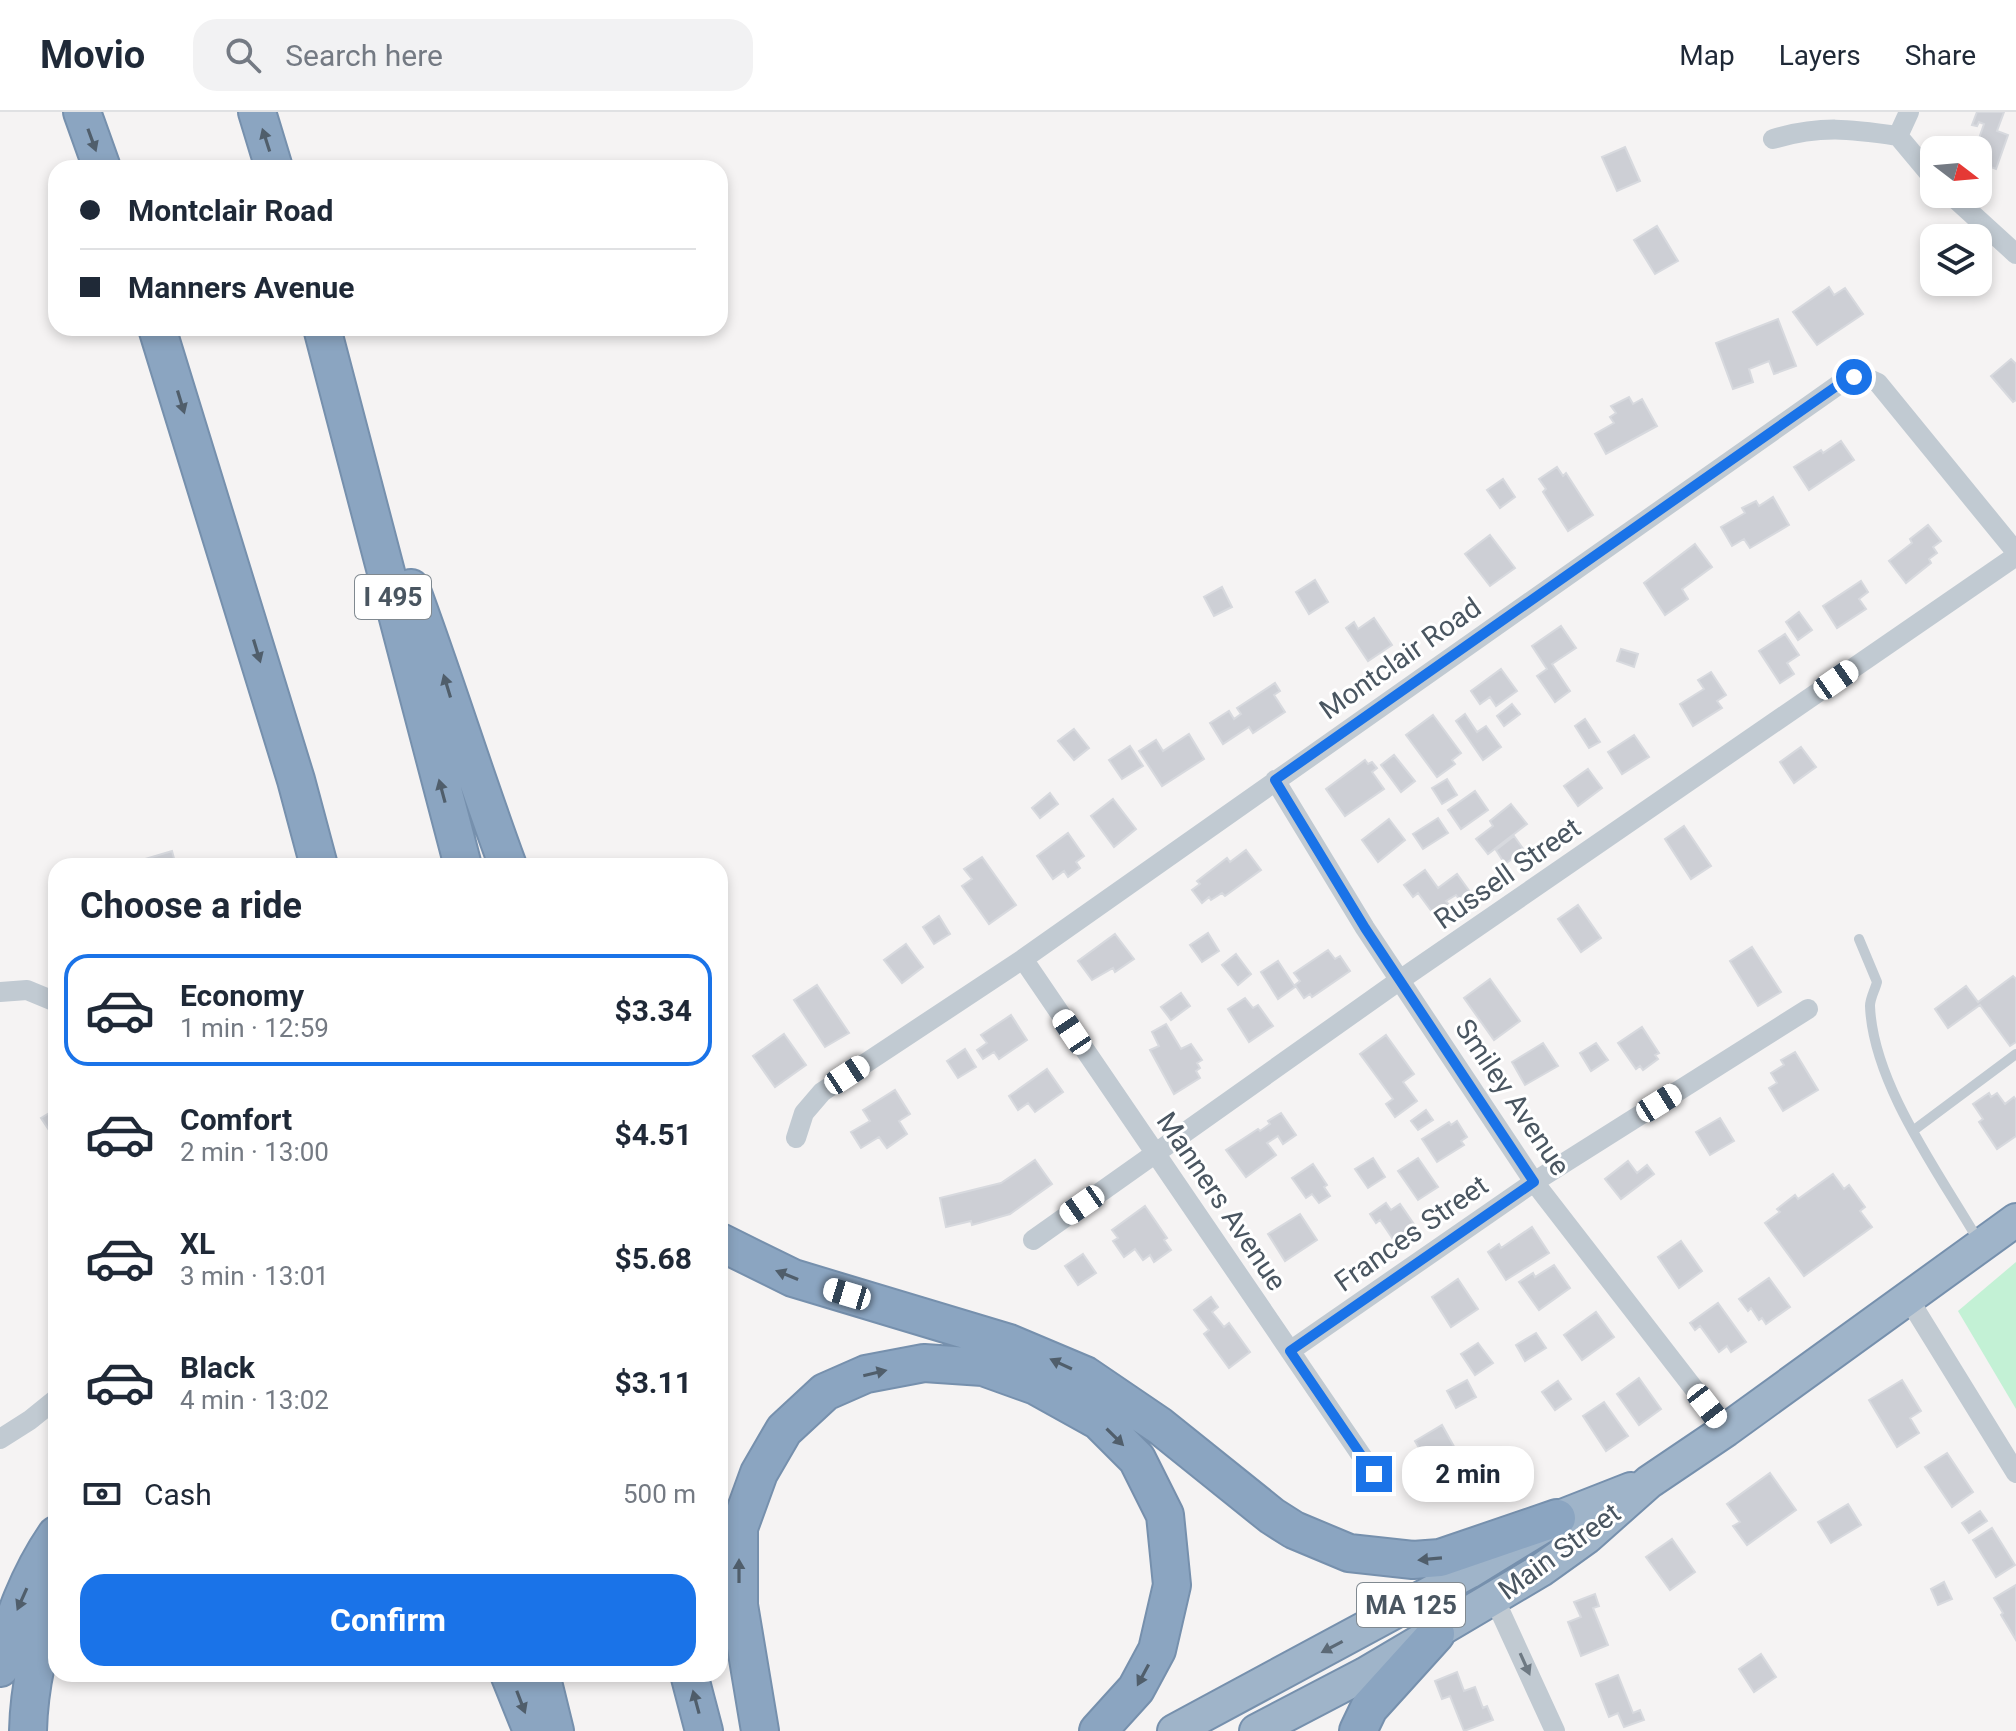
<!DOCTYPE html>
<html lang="en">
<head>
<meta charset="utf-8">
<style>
  :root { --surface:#fff; --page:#f2f2f3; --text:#1f2937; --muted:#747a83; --line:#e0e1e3; --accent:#1a73e8 }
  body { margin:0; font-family:Roboto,sans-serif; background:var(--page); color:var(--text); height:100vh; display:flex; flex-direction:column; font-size:30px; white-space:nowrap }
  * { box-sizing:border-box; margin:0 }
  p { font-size:26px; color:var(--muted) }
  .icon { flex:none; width:44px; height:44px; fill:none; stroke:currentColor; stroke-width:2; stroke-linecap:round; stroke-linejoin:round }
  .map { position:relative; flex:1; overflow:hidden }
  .details { position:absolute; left:48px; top:746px; width:680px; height:824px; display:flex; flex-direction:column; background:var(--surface); border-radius:24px; box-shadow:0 4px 12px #0003 }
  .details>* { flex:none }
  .hud { position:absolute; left:48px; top:48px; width:680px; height:176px; border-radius:24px; box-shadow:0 4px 12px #0003; display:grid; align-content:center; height:176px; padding:0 32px; background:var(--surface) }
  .needle { width:52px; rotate:106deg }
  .fabs { position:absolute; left:1920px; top:24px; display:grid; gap:16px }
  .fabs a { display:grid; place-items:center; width:72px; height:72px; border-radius:16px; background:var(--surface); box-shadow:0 4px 12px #0003; font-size:40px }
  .end { position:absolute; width:36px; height:36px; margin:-18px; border:10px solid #1a73e8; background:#fff; box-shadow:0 0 0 4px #fff }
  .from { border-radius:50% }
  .bubble { position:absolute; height:56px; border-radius:24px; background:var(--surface); box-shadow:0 4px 12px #0003; font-size:26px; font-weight:700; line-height:56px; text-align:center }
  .car { position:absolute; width:24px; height:48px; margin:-24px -12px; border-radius:10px; box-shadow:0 0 6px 2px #0007; background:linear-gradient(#fff 24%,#345 0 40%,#fff 0 76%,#345 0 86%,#fff 0) }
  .hud b { display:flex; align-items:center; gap:28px; height:76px; font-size:30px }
  .hud b+b { border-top:2px solid var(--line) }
  .hud i { width:20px; height:20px; background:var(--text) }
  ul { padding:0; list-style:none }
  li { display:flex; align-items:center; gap:24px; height:112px; margin:0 16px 12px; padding:0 16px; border:4px solid transparent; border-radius:24px }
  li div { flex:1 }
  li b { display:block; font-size:30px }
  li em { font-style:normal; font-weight:700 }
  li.active { border-color:var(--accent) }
  li>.icon { width:72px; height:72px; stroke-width:1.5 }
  h2 { padding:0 32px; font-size:36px; line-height:96px }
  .pay { display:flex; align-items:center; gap:20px; height:88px; padding:0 32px; font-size:30px }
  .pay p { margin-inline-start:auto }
  .cta { display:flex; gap:16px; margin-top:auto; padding:16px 32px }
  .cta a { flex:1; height:92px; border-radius:24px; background:var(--accent); color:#fff; font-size:32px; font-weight:700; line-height:92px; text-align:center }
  header { display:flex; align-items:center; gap:48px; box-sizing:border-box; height:112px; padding:0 40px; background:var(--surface); border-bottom:2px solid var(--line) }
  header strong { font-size:38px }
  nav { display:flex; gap:44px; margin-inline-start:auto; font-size:28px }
  .search { width:560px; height:72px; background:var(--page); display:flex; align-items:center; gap:20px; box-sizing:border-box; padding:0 28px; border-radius:24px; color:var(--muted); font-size:30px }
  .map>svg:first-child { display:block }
  .green { fill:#c3f1d5 }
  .building { fill:#cdcfd5; stroke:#d7d9de; stroke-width:2 }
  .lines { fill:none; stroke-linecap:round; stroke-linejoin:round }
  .trunk-casing { stroke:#7690ad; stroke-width:36 }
  .motorway-casing { stroke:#7690ad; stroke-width:40 }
  .service { stroke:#c1cad2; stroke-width:10 }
  .minor { stroke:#c1cad2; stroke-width:20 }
  .trunk { stroke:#9fb4c9; stroke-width:32 }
  .motorway { stroke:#8ba5c1; stroke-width:36 }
  .oneway { fill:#505e6b }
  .oneway2 { fill:#5b6976 }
  .oneway3 { fill:#6e7983 }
  .route { stroke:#1a73e8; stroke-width:10 }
  .labels { text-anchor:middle; stroke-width:6; stroke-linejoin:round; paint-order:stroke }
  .shield { fill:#fff; stroke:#808990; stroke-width:2 }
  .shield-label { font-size:26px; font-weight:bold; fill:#4a5661 }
  .street-label { font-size:28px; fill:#4a5661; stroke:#fff }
</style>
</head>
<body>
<header>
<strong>Movio</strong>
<div class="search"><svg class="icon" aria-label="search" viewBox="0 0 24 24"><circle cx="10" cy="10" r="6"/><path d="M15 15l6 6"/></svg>Search here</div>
<nav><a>Map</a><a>Layers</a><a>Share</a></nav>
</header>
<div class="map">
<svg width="2016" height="1619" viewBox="0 0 2016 1619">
  <rect width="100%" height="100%" fill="#f5f3f3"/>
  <path class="green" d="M2016,1150v147l-58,-98z"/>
  <path class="building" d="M1977,0h27l-7,19 11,4 -12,34 -18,-7v-12h-3l9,-26 -5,-2 -2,4 -5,-1z
    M1625,35l15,34 -23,10 -15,-34z
    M1657,114l21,35 -23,13 -21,-34z
    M1829,175l5,8 11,-7 18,26 -46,31 -24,-33z
    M1778,207l18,47 -22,8 -5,-13 -20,8 4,13 -20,7 -17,-46z
    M2011,247l5,5v36l-3,2 -22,-26z
    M1629,285l4,7 9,-5 15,27 -51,28 -11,-20 19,-11 -4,-6 6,-4 -5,-7z
    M1841,329l13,19 -45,30 -15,-23 27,-17 2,3z
    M1557,355l6,9 3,-3 27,42 -25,16 -25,-39 3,-3 -7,-10z
    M1503,367l12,18 -15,11 -13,-18z
    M1773,385l16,28 -39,23 -6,-9 -12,7 -11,-19 24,-14 -3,-5 14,-7 3,5z
    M1928,413l13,16 -8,6 4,6 -8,6 2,4 -25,20 -17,-22 23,-18 -2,-4z
    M1490,423l25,33 -25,18 -25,-32z
    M1695,432l17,23 -30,22 6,10 -23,16 -21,-32z
    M1315,468l13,22 -19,12 -13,-22z
    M1861,469l7,11 -9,7 7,10 -29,19 -14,-22z
    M1222,475l10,20 -18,9 -10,-19z
    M1799,500l13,18 -14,10 -12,-18z
    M1374,506l18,27 -24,16 -22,-33 8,-6 4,7z
    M1561,514l15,22 -24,16 18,27 -15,11 -18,-26 10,-7 -15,-23z
    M1785,522l14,21 -12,8 7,11 -14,9 -21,-32z
    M1621,537l17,5 -4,13 -17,-6z
    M1501,557l16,22 -21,15 -6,-9 -10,7 -9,-13z
    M1711,560l15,23 -9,6 5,7 -29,18 -13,-22 24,-15 -6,-9z
    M1275,571l5,8 -6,4 11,17 -32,21 -4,-6 -26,17 -13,-21 19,-12 5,8 7,-5 -4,-6z
    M1512,592l8,10 -16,12 -7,-10z
    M1465,602l12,18 9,-6 15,21 -18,13 -27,-39z
    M1433,603l28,38 -9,7 3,4 -18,13 -31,-42z
    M1585,607l15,23 -11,6 -14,-22z
    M1074,617l15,19 -15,12 -16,-19z
    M1189,622l15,25 -42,27 -23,-35 17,-11 7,11z
    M1634,623l15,22 -27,17 -14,-22z
    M1130,634l13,20 -21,13 -13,-19z
    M1801,635l15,20 -22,16 -14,-21z
    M1394,643l21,26 -14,11 -20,-27z
    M1365,648l3,4 4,-2 5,6 -5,4 12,17 -39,27 -19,-27z
    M1588,657l14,19 -24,18 -14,-20z
    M1447,667l10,16 -15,9 -10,-16z
    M1475,679l13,19 -27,19 -13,-19z
    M1050,681l8,11 -18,14 -8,-10z
    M1113,687l23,30 -22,18 -23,-31z
    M1511,692l16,20 -39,30 -12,-15 17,-13 -3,-5z
    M1438,706l10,15 -25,16 -10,-15z
    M1389,707l16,21 -27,22 -16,-22z
    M1684,714l27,40 -20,13 -26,-40z
    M1068,721l16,23 -8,6 4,6 -12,9 -4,-6 -11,8 -16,-23z
    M1514,724l10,14 -19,14 -9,-14z
    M1246,738l15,20 -36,26 -3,-3 -11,7 -2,-3 -7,6 -10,-13 8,-6 -3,-3 30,-23 3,4z
    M172,739l4,15h-43l-1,-3z
    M982,745l34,48 -27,19 -27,-38 10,-7 -8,-10z
    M1425,758l13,18 19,-14 13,18 -11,7 -3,-4 -10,6 4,5 -15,10 -17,-23 -5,4 -9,-12z
    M1578,793l23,33 -20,14 -23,-33z
    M939,804l11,18 -16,10 -11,-17z
    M1208,821l11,18 -17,11 -12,-17z
    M1115,822l19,25 -19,13 -2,-4 -21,12 -14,-19z
    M906,832l17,23 -21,16 -18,-23z
    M1752,835l29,45 -23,14 -28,-45z
    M1328,838l7,9 5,-3 10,15 -38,26 -2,-3 -6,4 -9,-13 5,-4 -6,-8z
    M1236,842l15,20 -13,11 -16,-20z
    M1278,849l17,26 -17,12 -17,-27z
    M2013,864l3,3v63l-6,4 -30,-41 -32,23 -13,-19 31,-23 12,16z
    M1490,867l30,42 -26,19 -30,-42z
    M817,873l32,48 -24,14 -31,-47z
    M1181,881l9,13 -19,14 -10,-13z
    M1245,886l8,10 5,-3 15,21 -24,16 -21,-33z
    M1011,903l16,25 -28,19 -5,-7 -11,7 -6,-9 10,-7 -6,-8z
    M1166,912l15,25 10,-5 11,16 -5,3 3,5 -4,3 4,7 -26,16 -24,-44 9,-4 -7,-14z
    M1642,915l17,26 -4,2 3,4 -15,11 -3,-4 -4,3 -18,-26z
    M784,922l22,31 -31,22 -22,-31z
    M1386,923l28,39 -11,8 14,19 -22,16 -9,-13 7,-5 -33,-45z
    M1543,931l15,23 -33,19 -13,-23z
    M1596,931l12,17 -17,11 -11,-18z
    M965,937l11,18 -18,11 -11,-17z
    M1795,940l23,38 -35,21 -14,-23 8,-5 -6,-10 13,-8 -3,-5z
    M1047,957l16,23 -28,20 -7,-9 -10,7 -9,-14z
    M895,978l15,24 -11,7 8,13 -20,14 -8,-11 -18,11 -10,-16 19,-11 -7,-11z
    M1989,981l2,4 6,-4 8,11 9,-7 2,3v36l-19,13 -18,-27 4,-3 -10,-15z
    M56,997v16l-7,5 -8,-12z
    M1426,998l7,10 -15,10 -7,-9z
    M1281,1001l15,22 -13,9 -5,-8 -11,7 9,12 -30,22 -20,-27 32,-21 2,2 10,-7 -2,-3z
    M1720,1006l14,23 -24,14 -14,-23z
    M1457,1009l10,16 -6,4 3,4 -27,17 -15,-23 27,-17 2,3z
    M1373,1046l12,19 -17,11 -13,-19z
    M1418,1046l20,29 -20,13 -20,-29z
    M1035,1048l17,24 -42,30 -38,11 -1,-4 -25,6 -6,-29 61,-15z
    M1628,1049l9,12 10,-8 7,9 -33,25 -16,-20z
    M1313,1052l14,21 -3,2 6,9 -11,7 -7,-9 -6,4 -14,-20z
    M1833,1062l11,15 5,-4 16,22 -5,4 12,16 -68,49 -39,-53 15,-11 -3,-3 18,-14 3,4z
    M1386,1091l5,7 9,-6 18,26 -21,15 -17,-25 -4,3 -6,-9z
    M1145,1094l22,32 -3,2 7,10 -17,12 -4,-7 -7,5 -8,-11 -11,8 -11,-16 5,-3 -6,-8z
    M1300,1102l17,26 -32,21 -17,-27z
    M1532,1115l17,26 -43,27 -18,-28 11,-8 2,4z
    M1681,1129l21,30 -23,17 -21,-31z
    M1083,1142l13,19 -18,12 -13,-19z
    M1554,1153l16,23 -31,22 -20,-28 14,-9 2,4z
    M1769,1166l21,29 -24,17 -4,-6 -3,2 -8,-12 -3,3 -9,-12z
    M1458,1167l20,30 -27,18 -19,-30z
    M1211,1185l7,10 -6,5 12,15 5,-4 21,29 -21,16 -25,-34 5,-4 -15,-20z
    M1718,1191l28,39 -15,10 -4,-6 -8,6 -19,-26 -5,4 -5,-7z
    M1596,1200l18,25 -32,23 -18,-25z
    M1536,1221l10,15 -21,13 -9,-16z
    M1478,1231l15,20 -18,12 -14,-21z
    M1639,1266l22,31 -22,16 -22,-31z
    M1467,1268l9,17 -20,11 -9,-17z
    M1902,1268l19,31 -11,7 9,15 -22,14 -28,-47z
    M1558,1269l13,18 -16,11 -13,-18z
    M1604,1290l24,34 -22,15 -23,-35z
    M1442,1313l14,25 -27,15 -14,-24z
    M1947,1341l26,39 -21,15 -27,-40z
    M1770,1361l26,37 -49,35 -14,-19 7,-4 -13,-18z
    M1848,1392l13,21 -30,18 -13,-21z
    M1980,1399l7,10 -18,12 -7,-10z
    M1992,1416l23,37 -19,12 -23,-37z
    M1672,1427l23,33 -25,18 -24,-33z
    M1944,1470l8,17 -14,6 -7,-16z
    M2016,1473v55l-15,-25 2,-2 -9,-15z
    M1595,1482l4,12 -6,2 15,37 -27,11 -13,-34 13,-5 -7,-15z
    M1761,1542l15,23 -22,15 -15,-23z
    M1457,1560l7,19 11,-4 8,21 4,-2 6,14 -29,11 -14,-35 -8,3 -7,-18z
    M1618,1563l15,38 7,-3 4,10 -20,7 -6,-14 -9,4 -13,-33z"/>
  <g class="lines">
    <defs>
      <path id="trunk" d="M1174,1619l295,-159 88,-54 74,-29
        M1256,1619l109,-57 176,-104 46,-33 62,-55 77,-52 290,-210"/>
      <path id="motorway" d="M82,0l20,56
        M257,0l17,56
        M157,216l139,452 23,86
        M322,216l141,538
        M411,476c34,92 63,186 97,278
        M720,1130l73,36 216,65 76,32 75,51 112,90 22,14 55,23 64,7 27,-2 117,-40
        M0,1556c12,-48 28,-92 56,-133
        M509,1562l23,57
        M541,1562l14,57
        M689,1562l15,57
        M28,1619c1,-43 11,-91 28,-130
        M760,1619l-21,-126v-77l20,-55 25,-43 41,-38 41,-18 58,-11 59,4 53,19 63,35 38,38 28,56 7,70 -15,65 -21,39 -38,42
        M1358,1619l11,-23 67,-74"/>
    </defs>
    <use href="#trunk" class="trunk-casing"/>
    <use href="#motorway" class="motorway-casing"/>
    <path class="service" d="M1859,827l18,43c-2,8 -7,16 -7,24 3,78 69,167 108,234
      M1914,1018l102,-76"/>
    <path class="minor" d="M1898,24l11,-24
      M1773,27c48,-14 77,-10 125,-3l36,43
      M1950,82l66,60
      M1275,668l90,148 169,254 192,248
      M1023,847l351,515
      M0,880l27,-2 29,12
      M796,1026l8,-25 18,-21 201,-133 818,-576c14,-6 22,-7 37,0l138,169
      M1033,1128l367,-260 616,-424
      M1908,1186l108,175
      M1290,1239l244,-169 274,-173
      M0,1327l30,-19 26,-21
      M1494,1486l61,133"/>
    <use href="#trunk" class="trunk"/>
    <use href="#motorway" class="motorway"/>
  </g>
  <defs><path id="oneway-solid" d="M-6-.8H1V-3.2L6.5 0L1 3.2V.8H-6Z" transform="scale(2)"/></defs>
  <g class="oneway">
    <use href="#oneway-solid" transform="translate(92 28) rotate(70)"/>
    <use href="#oneway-solid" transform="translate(266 28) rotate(-108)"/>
    <use href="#oneway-solid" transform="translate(181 290) rotate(73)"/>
    <use href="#oneway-solid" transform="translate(257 539) rotate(73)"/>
    <use href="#oneway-solid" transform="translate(447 574) rotate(-107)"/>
    <use href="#oneway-solid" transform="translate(442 679) rotate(-105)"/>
    <use href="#oneway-solid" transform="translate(787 1163) rotate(-158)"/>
    <use href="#oneway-solid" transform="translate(1061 1252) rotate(-155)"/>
    <use href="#oneway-solid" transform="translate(875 1261) rotate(-13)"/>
    <use href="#oneway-solid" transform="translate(1115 1325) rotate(45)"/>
    <use href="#oneway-solid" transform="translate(1430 1447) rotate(175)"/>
    <use href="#oneway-solid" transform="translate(739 1459) rotate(-90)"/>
    <use href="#oneway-solid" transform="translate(22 1487) rotate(114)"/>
    <use href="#oneway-solid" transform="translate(1143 1563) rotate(118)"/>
    <use href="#oneway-solid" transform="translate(521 1590) rotate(69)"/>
    <use href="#oneway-solid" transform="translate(696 1590) rotate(-105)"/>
  </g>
  <use class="oneway2" href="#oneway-solid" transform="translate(1332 1535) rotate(152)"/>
  <use class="oneway3" href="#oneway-solid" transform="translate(1525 1552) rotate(66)"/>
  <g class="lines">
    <path class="route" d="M1374,1362l-84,-123 244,-169 -169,-254 -90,-148 566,-397 13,-6"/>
  </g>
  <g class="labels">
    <g class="shield">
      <rect x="355" y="463" width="76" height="44" rx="6"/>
      <rect x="1357" y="1471" width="108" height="44" rx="6"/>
    </g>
    <g class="shield-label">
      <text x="393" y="494">I 495</text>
      <text x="1411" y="1502">MA 125</text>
    </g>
    <g class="street-label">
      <text transform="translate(1400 546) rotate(-35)" y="10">Montclair Road</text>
      <text transform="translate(1507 761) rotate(-35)" y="10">Russell Street</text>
      <text transform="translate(1513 985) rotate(56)" y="10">Smiley Avenue</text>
      <text transform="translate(1222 1089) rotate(56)" y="10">Manners Avenue</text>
      <text transform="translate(1411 1121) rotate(-35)" y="10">Frances Street</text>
      <text transform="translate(1559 1439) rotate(-36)" y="10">Main Street</text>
    </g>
  </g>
</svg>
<div class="fabs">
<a><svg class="needle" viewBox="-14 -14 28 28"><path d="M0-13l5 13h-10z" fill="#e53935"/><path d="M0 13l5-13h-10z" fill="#747a83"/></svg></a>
<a><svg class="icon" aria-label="layers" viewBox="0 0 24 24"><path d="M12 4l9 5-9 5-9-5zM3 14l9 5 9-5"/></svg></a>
</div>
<i class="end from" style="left:1854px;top:265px"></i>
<i class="end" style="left:1374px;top:1362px"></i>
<div class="bubble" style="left:1402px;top:1334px;width:132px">2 min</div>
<i class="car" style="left:1836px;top:568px;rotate:55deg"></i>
<i class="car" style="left:1072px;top:920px;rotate:326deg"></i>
<i class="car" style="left:847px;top:963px;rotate:57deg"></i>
<i class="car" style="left:1659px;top:991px;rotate:58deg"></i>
<i class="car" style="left:1082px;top:1093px;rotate:235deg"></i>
<i class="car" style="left:847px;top:1182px;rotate:287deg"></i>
<i class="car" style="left:1707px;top:1294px;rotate:142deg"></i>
<div class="hud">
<b><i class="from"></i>Montclair Road</b>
<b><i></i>Manners Avenue</b>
</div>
<section class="details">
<h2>Choose a ride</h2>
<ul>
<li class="active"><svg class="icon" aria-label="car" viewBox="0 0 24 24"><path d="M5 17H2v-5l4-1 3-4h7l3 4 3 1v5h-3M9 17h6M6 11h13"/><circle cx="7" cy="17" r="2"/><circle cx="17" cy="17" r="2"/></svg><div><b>Economy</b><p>1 min · 12:59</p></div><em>$3.34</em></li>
<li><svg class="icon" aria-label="car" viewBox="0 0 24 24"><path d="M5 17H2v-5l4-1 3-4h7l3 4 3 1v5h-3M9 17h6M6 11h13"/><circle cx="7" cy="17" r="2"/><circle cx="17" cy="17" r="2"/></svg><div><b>Comfort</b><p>2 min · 13:00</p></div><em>$4.51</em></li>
<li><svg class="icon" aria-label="car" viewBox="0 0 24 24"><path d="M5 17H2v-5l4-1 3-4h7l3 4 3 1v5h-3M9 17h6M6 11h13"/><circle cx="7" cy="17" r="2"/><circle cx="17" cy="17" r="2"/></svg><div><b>XL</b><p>3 min · 13:01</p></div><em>$5.68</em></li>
<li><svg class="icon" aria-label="car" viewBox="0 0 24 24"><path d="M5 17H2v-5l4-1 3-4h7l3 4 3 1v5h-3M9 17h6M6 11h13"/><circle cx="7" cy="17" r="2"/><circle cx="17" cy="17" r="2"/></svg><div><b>Black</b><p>4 min · 13:02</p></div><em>$3.11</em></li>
</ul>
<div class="pay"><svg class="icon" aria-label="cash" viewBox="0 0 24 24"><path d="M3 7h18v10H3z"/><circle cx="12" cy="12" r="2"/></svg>Cash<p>500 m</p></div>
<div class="cta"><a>Confirm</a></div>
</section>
</div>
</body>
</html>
